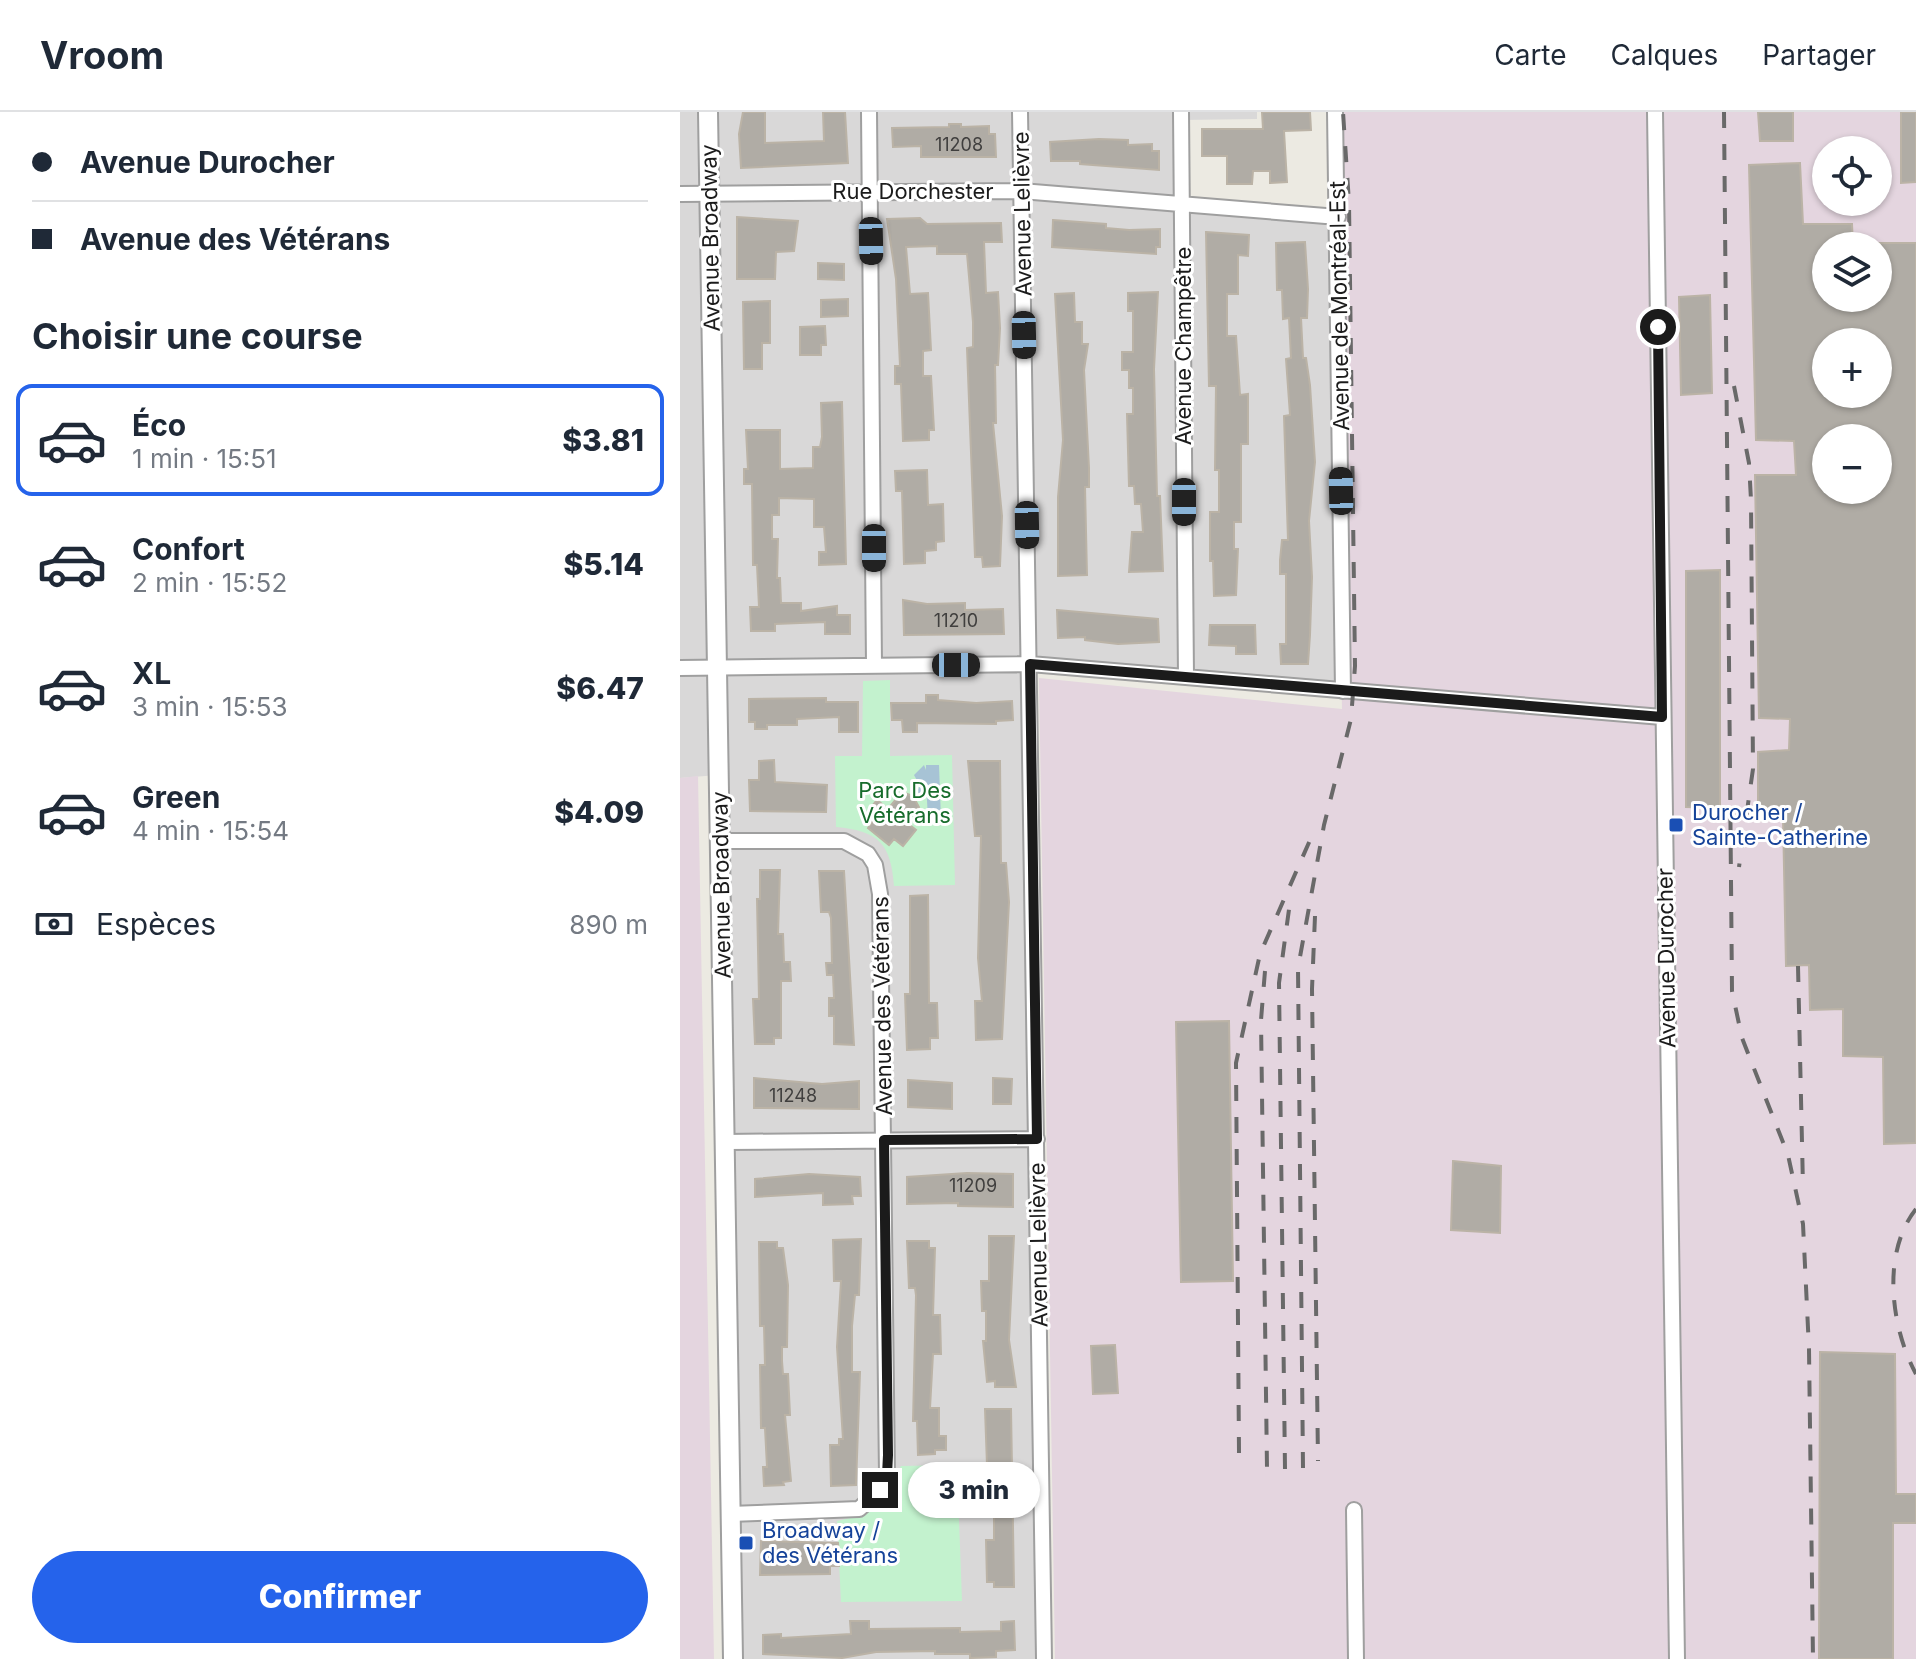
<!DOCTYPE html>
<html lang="fr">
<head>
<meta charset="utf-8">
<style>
  :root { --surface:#fff; --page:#f6f6f7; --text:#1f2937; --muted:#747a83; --line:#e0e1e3; --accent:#2563eb }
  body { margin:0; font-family:Inter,sans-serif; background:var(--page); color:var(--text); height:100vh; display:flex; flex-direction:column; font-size:30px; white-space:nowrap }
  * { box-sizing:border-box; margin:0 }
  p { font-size:26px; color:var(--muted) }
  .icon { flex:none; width:44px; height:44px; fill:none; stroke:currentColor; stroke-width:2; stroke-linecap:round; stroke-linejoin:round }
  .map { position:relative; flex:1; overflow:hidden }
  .details { display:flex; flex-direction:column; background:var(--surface); width:680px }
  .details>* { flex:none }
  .top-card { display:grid; align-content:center; height:176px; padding:0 32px; background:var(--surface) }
  .tools { position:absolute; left:1132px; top:24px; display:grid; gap:16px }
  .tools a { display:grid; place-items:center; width:80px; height:80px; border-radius:50%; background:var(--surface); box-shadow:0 2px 6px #0004; font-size:40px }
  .end { position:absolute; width:36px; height:36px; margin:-18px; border:10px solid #1b1b1b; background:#fff; box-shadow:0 0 0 4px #fff }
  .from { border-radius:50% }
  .bubble { position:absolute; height:56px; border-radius:28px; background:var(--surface); box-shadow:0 2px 6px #0004; font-size:26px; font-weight:800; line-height:56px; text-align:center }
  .car { position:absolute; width:24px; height:48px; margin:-24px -12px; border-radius:10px; box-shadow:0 0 6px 2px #0007; background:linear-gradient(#222 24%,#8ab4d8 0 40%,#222 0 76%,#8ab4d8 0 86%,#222 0) }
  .top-card b { display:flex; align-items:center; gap:28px; height:76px; font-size:30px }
  .top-card b+b { border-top:2px solid var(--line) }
  .top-card i { width:20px; height:20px; background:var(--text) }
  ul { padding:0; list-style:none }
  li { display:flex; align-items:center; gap:24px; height:112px; margin:0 16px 12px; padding:0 16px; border:4px solid transparent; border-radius:16px }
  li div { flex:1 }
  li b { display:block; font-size:30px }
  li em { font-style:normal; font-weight:800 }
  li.active { border-color:var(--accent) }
  li>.icon { width:72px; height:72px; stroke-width:1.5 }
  h2 { padding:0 32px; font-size:36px; line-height:96px }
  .pay { display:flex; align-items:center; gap:20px; height:88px; padding:0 32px; font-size:30px }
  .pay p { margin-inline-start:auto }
  .button { display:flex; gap:16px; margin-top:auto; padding:16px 32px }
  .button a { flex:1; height:92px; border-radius:48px; background:var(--accent); color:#fff; font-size:32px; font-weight:800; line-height:92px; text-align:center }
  header { display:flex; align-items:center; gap:48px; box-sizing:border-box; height:112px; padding:0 40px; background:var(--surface); border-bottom:2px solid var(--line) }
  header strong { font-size:38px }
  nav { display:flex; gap:44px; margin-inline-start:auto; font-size:28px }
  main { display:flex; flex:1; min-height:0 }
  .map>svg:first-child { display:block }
  .residential { fill:#d9d8d8 }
  .industrial { fill:#e4d5df; fill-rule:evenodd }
  .park { fill:#c3f2ce }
  .water { fill:#a7c3d5 }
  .building { fill:#b0aca5; stroke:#bbb3a6; stroke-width:2; fill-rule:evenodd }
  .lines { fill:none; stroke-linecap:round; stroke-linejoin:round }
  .minor-casing { stroke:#9f9f9f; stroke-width:18 }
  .tertiary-casing { stroke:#9f9f9f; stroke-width:22 }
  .minor { stroke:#fff; stroke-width:14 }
  .tertiary { stroke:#fff; stroke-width:18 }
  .rail { stroke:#696969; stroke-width:4; stroke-dasharray:16 16; stroke-linecap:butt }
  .route { stroke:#1b1b1b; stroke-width:10 }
  .transit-dot { fill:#1a4fb4; stroke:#fff; stroke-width:3 }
  .labels { text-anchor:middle; stroke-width:6; stroke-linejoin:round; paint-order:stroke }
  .number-label { font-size:18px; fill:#403f3e }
  .street-label { font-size:22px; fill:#1b1b1b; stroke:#fff }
  .park-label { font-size:22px; fill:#176c2c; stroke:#fff }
  .transit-label { font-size:22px; fill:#164399; stroke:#fff; text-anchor:start }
</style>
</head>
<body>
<header>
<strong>Vroom</strong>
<nav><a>Carte</a><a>Calques</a><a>Partager</a></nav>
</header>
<main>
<section class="details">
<div class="top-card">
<b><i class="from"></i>Avenue Durocher</b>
<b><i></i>Avenue des Vétérans</b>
</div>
<h2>Choisir une course</h2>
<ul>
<li class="active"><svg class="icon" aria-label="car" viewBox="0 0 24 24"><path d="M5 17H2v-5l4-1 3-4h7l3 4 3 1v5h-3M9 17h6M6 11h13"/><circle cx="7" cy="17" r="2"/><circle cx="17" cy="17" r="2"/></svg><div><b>Éco</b><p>1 min · 15:51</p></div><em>$3.81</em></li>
<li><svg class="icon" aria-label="car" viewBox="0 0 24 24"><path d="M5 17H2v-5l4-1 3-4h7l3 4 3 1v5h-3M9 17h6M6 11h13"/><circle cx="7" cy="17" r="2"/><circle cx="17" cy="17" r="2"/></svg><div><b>Confort</b><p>2 min · 15:52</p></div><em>$5.14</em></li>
<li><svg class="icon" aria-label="car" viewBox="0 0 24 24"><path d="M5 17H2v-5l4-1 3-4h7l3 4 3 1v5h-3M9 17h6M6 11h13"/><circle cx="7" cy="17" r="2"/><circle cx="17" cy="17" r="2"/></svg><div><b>XL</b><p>3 min · 15:53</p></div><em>$6.47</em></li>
<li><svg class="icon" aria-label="car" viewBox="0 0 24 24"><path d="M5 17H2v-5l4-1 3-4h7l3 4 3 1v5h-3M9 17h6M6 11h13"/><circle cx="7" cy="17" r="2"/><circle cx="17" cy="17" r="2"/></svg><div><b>Green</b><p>4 min · 15:54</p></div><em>$4.09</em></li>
</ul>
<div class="pay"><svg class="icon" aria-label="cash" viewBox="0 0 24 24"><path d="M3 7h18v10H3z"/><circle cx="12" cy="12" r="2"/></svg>Espèces<p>890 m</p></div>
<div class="button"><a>Confirmer</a></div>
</section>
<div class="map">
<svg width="1236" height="1547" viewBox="0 0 1236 1547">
  <rect width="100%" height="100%" fill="#eceae2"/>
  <path class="residential" d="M0,0h577v7l-76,1 1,82 156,15 5,474 -312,-27 13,995h-310l-16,-884 -38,3z"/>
  <path class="industrial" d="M650,0h586v1547h-861l-16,-981 303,31zM1146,38h52v52h-52zM1146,134h52v52h-52zM1146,230h52v52h-52zM1146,326h52v52h-52z
    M18,664l16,883h-34v-881z"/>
  <path class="park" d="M210,568v76l62,-1 3,130 -61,1c-3,-42 -15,-55 -58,-59l-1,-71h27l1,-75z
    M277,1353l5,136 -121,1 -4,-81c39,-7 46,-22 64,-55z"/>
  <path class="water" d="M244,653l2,5v-5h13l2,54h-13l-2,-37 -3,5 1,9 -8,-3 4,-7 -6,-11z"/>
  <path class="building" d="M63,0h22v31l59,-2 -1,-29h22l3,51 -107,5 -2,-34z
    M582,0h48l1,18 -27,1 3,51 -17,1v-12h-17l-1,13h-25v-28h-25v-27h61z
    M1078,0h35v29h-33z
    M1221,0h15v70l-15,1z
    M269,12h12v3l28,-1v8h6l1,23h-75v-11l-28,1 -1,-19 57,-1z
    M419,27l29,1v5l24,-1v7h7v19l-79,-6v-3h-29l-1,-19z
    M1120,51l3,61h49l1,22h-27v52h52v-55h38v900l-32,1 -1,-87 -40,-1v-47l-33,1 -1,-45 -23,1 -3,-148 -25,3v-69l31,-2 1,-31 -31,-1 -4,-243h41l-2,-34 -38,-1 -7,-275zM1146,230h52v52h-52zM1146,326h52v52h-52z
    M57,105l61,4 -4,30 -18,1 -1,27h-38z
    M240,106l7,6 74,-1 1,19h-18l2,51 12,-1 2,36 -2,37h-3l1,58h-3l9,93 -2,50 -17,1 -1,-10h-7l-8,-209 6,-1v-25l-6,-68h-30v-8l-31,1 4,47 18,-1 3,57 -8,1v25h8l3,54h-5v10l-26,1 -2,-57h-6v-18h5l-4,-87 -9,-60z
    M373,108l53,4v4l23,2 31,-1v18h-4v7l-104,-7z
    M526,120l43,3 -1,21 -10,-1v39h-11v42h9l4,59 8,-1v50h-7v78h-7v27h4l-2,46 -22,1 -1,-35h-3v-49h9v-42h-4l1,-84h-7z
    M625,130l3,47 -1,29h-6l2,40h3l4,27 5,77 -6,59 3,56 -2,58 -2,29h-27l-1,-20h6v-70h-6v-14l2,-20h6l-4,-124 6,-1 -4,-56 5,-1 -2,-40 -6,1 -1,-29h-5l-1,-47z
    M138,151l26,1v16l-26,-1z
    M478,180l-4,77 3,127h3l3,75 -34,1 3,-40h11l-2,-28h-6l-1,-18h-5l-2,-72h6v-26h-4v-18h-7v-18h11v-41h-5v-18z
    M394,181l1,29h7v22h6l-4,26 5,98v19h-4l2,88 -29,1v-79l5,-57 -8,-146z
    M1030,183l2,98 -31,2 -2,-98z
    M168,187v17l-27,1v-17z
    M90,189v42h-8v26h-18l-1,-67z
    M145,214l1,19h-5v10h-21v-28z
    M162,290l4,162 -27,1v-13h7l-2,-25h-10v-28l-35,-1v17h-7v24h6l-1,39h3l1,25h20v8l36,-5v9h13v19h-25v-12l-50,2v7h-24l-1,-24h9l-2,-42h-4l-1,-81h-8v-15h4l-2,-39h34v39l33,-1v-21h7l2,-10 -1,-34z
    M247,358l1,35 15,-1 1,37 -8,1v8l-11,1v12l-21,1 -2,-73h-6l-1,-20z
    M1040,458v238l-34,-1v-236z
    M223,488l24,4 38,-1v7l38,-1 1,25 -100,1z
    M377,498l101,9 1,23 -41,2 -33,-4v-3l-27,1z
    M530,513h45l1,29h-20v-8l-27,-1z
    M246,583h12v5l38,3 36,-2 1,19 -17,1v3l-79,-1v9h-14l-1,-12h-10l-1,-17h35z
    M146,586v4h32v30h-19v-15l-42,2v6h-30v4h-12v-7h-6v-23z
    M94,648l1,22 52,3 -1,27 -76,-1 -1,-31h10v-19z
    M288,649h32l1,102h5l3,39 -7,137 -26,1 -1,-39h7l-4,-43 3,-122h-6z
    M222,680l11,4 6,11 -13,15 10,8 -13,16 -9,-7 -5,6 -21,-17 4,-6 -8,-6 13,-16 11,9z
    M80,758h20l-2,64h5l1,28h6l1,19h-10v57h-7v6h-19l-2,-45h6l-2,-100h3z
    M139,759h25l10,174 -20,-1v-28h-5v-18h5l-1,-23h-6l-1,-12h6l-1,-45 -2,-6h-8z
    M248,783l1,108h8l1,35h-8v11l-23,1 -2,-56h5v-98z
    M549,909l4,260 -52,1 -5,-260z
    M74,966l68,6 37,-3v28l-105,-1z
    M313,966l19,1 -1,25h-18z
    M228,968l44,3v26l-44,-2z
    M773,1049l48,5 -1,67 -49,-3z
    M287,1061l46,1v33l-55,-1v-3l-51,1v-27z
    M129,1062l51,3 1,19h-9l1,8 -30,1v-12l-68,4v-18z
    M309,1124h25l-5,104 7,47h-21v-6l-8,1 -4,-41h3v-30h-4l-1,-30h8z
    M181,1127l-2,56h-4l-3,31v46h8l-4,113 -25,1 -1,-41h9v-6h4l-6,-92 4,-66h-7l-1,-41z
    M227,1129h22v7h6l-2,67h7l1,39h-8l-3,54h9v28h7v14h-11v4l-17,1 -1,-34h-4l3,-126 -1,-7h-6z
    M79,1130h18v6h6l5,37 -1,62h-5v14l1,13h5l2,41h-5l6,66 -8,1 1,3 -20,1 -1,-19h4l-2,-39h-4l-1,-63h5l-1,-39h-4z
    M435,1233l3,48 -25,1 -2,-48z
    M1140,1240l75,2 1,140h20v29h-23v136h-74z
    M305,1297h26l3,178h-20v-5h-7l-1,-42h8v-25l-8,1 -2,-24v-27h3z
    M81,1429l77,2 1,23h-9v8l-70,1z
    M170,1509h19v8l91,-1v4l41,-1v-9l13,-1 1,29 -19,1v6l-26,1v-4h-35v-3l-59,1 -34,6 -79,-4v-19l18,-1v4l70,-4z"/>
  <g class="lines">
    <defs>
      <path id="minor" d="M189,0l5,553
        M340,0l24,1547
        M501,0l5,564
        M655,0l8,579
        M975,0l22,1547
        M0,82l341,-3 317,26
        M0,556l350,-4 632,53
        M39,729h125l24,13 7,11 5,29 7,581 -7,15 -21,19 -129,5
        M45,1030l312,-3
        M674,1398l2,149"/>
      <path id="tertiary" d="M28,0l25,1547"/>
    </defs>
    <use href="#minor" class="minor-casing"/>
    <use href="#tertiary" class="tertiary-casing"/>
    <use href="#minor" class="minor"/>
    <use href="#tertiary" class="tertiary"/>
    <path class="rail" d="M1044,0l8,879 10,47 46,117 15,69 6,125 4,310
      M1054,274l15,77 2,37 2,269 -14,98
      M635,804l-3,73 6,472
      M1118,854l5,221
      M585,859l-4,49 6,448
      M1236,1097c-35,44 -25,119 0,165
      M559,1341l-3,-390 24,-109 54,-123
      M623,1356l-5,-500 26,-143 27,-106 4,-53 -6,-463 -6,-91
      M605,1357l-6,-486 11,-81"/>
  </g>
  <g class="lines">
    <path class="route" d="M200,1378l7,-15 1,-20 -4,-315 153,-1 -7,-475 632,53 -4,-390"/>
  </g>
  <g class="transit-dot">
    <rect x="988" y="705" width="16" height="16" rx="4"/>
    <rect x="58" y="1423" width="16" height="16" rx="4"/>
  </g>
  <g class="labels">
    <g class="number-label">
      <text x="279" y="39">11208</text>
      <text x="276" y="515">11210</text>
      <text x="113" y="990">11248</text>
      <text x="293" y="1080">11209</text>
    </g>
    <g class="street-label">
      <text x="233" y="87">Rue Dorchester</text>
      <text transform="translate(342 102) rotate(-91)" y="8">Avenue Lelièvre</text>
      <text transform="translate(30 126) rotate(-91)" y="8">Avenue Broadway</text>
      <text transform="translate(659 194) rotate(-91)" y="8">Avenue de Montréal-Est</text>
      <text transform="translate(503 234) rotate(-90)" y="8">Avenue Champêtre</text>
      <text transform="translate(41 773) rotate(-91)" y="8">Avenue Broadway</text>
      <text transform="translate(986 846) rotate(-91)" y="8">Avenue Durocher</text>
      <text transform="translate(202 894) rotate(-91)" y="8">Avenue des Vétérans</text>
      <text transform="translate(358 1133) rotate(-91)" y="8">Avenue Lelièvre</text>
    </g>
    <g class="park-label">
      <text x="225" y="686">Parc Des<tspan x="225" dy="25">Vétérans</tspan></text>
    </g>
    <g class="transit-label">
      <text x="1012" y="708">Durocher /<tspan x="1012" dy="25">Sainte-Catherine</tspan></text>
      <text x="82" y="1426">Broadway /<tspan x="82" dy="25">des Vétérans</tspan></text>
    </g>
  </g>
</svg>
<div class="tools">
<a><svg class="icon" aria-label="locate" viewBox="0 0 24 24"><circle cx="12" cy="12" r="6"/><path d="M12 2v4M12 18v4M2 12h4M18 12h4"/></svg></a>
<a><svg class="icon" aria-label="layers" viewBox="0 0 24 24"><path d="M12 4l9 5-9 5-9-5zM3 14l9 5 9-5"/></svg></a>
<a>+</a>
<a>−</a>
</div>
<i class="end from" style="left:978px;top:215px"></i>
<i class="end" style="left:200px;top:1378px"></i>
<div class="bubble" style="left:228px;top:1350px;width:132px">3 min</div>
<i class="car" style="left:191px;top:129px;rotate:179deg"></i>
<i class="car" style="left:344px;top:223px;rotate:179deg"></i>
<i class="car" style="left:661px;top:379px;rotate:359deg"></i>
<i class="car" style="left:504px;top:390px;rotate:180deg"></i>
<i class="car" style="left:347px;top:413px;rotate:179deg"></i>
<i class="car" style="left:194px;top:436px;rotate:180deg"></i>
<i class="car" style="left:276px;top:553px;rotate:90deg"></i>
</div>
</main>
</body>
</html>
